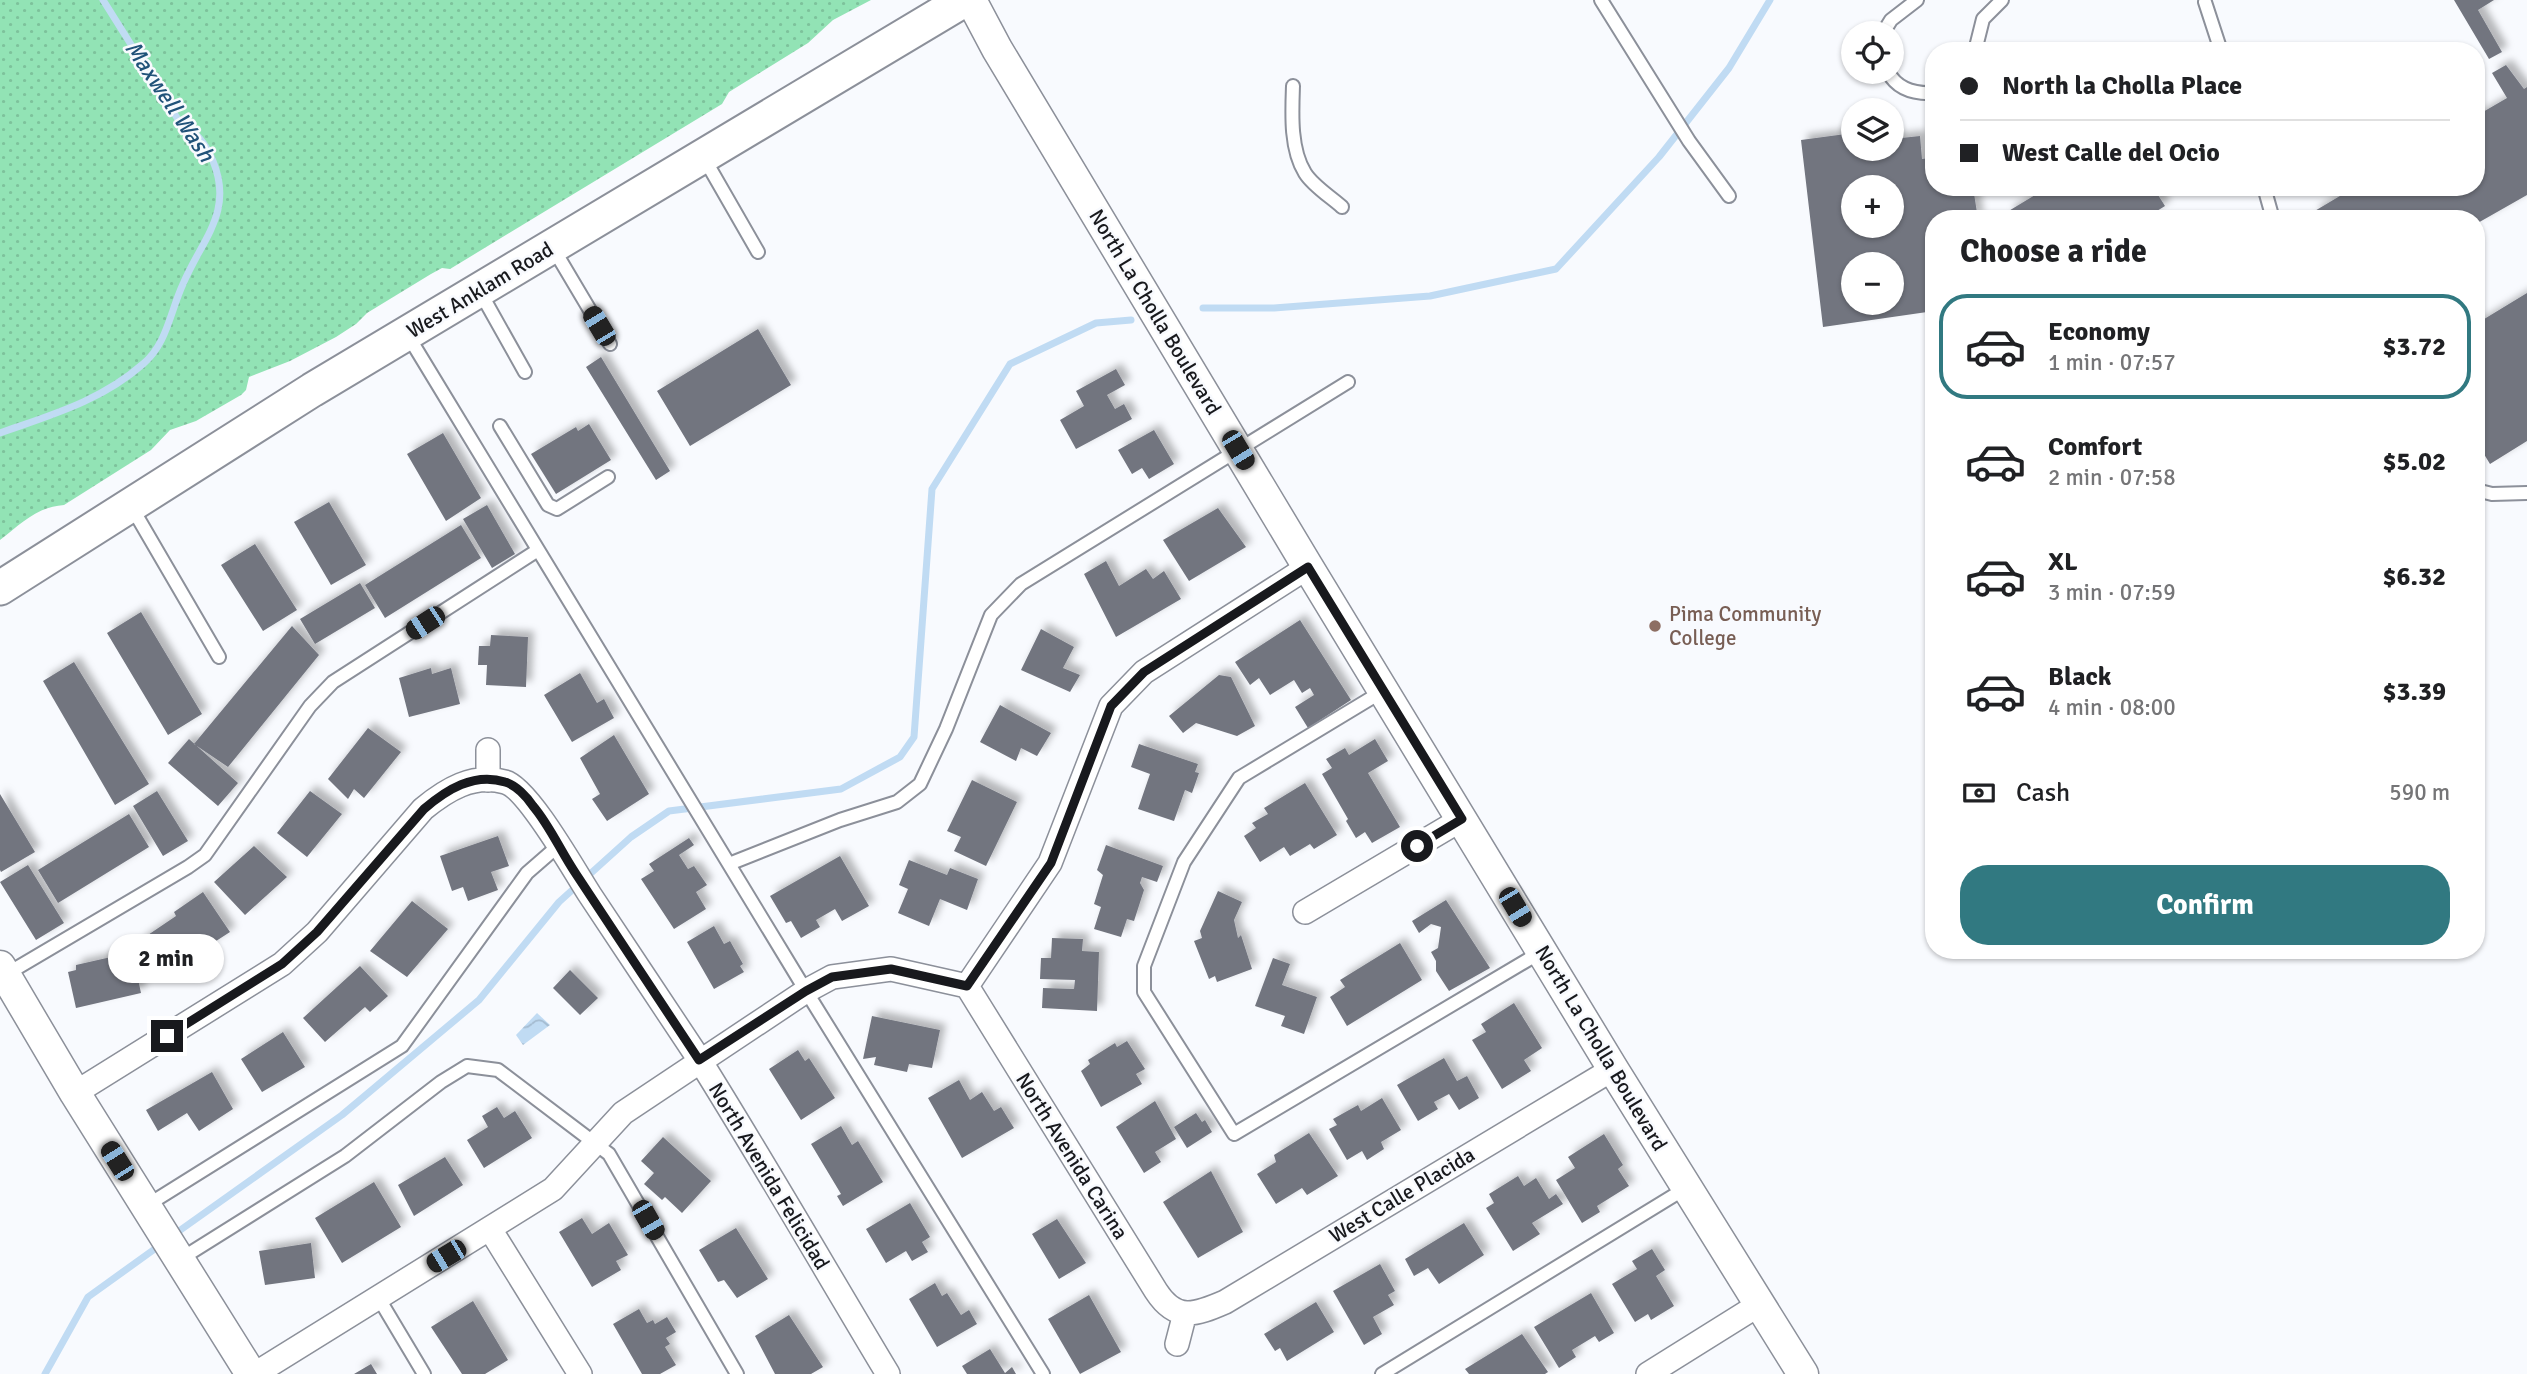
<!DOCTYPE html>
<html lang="en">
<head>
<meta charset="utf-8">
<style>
  :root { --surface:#fff; --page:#f6f6f6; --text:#202124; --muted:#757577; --line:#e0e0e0; --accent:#317981 }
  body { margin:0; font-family:Signika,sans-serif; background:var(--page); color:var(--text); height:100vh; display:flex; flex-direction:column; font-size:26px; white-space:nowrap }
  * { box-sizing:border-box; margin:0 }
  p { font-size:23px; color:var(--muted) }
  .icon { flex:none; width:38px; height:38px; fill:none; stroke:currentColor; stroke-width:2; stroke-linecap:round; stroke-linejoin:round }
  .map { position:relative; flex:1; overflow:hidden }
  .drawer { position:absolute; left:1925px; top:210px; width:560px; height:749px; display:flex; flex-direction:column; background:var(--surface); border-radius:28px; box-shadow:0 2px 5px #0004 }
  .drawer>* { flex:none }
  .hud { position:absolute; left:1925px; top:42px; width:560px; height:154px; border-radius:28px; box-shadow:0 2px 5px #0004; display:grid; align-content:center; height:154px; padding:0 35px; background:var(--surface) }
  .buttons { position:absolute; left:1841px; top:21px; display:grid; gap:14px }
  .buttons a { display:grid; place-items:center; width:63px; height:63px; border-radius:50%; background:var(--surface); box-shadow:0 2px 5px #0004; font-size:35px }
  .end { position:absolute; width:32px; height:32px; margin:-16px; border:9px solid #18191d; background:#fff; box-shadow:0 0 0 4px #fff }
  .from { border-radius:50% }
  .bubble { position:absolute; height:49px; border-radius:24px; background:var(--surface); box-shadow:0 2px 5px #0004; font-size:23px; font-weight:700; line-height:49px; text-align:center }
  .car { position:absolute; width:21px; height:42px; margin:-21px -10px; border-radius:9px; box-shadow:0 0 5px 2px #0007; background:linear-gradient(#222 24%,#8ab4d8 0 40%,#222 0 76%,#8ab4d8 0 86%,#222 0) }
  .hud b { display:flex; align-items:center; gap:24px; height:66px; font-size:26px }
  .hud b+b { border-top:2px solid var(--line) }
  .hud i { width:18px; height:18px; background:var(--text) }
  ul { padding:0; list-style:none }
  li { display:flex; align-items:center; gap:21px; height:105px; margin:0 14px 10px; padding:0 21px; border:4px solid transparent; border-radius:28px }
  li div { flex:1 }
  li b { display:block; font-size:26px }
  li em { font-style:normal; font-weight:700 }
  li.on { border-color:var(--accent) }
  li>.icon { width:63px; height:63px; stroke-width:1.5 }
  h2 { padding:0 35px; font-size:32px; line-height:84px }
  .pay { display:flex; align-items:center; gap:18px; height:77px; padding:0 35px; font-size:26px }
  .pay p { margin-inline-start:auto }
  .cta { display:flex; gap:14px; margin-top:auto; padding:14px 35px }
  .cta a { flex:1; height:80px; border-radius:28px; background:var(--accent); color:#fff; font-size:28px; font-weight:700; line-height:80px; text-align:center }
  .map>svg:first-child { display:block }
  .grass { fill:url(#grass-dots) }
  .water { fill:url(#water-waves) }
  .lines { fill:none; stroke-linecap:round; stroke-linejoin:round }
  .stream { stroke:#c0dbf3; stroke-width:7 }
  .building { fill:#72757f; fill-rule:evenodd; filter:url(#shadow) }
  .service-casing { stroke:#8c909a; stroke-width:16 }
  .minor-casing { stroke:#8c909a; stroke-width:26 }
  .tertiary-casing { stroke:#8c909a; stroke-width:33 }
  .secondary-casing { stroke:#8c909a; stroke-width:37 }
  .service { stroke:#fff; stroke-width:12 }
  .minor { stroke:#fff; stroke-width:23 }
  .tertiary { stroke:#fff; stroke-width:30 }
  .secondary { stroke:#fff; stroke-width:33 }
  .route { stroke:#18191d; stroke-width:9 }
  .education-dot { fill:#8d6e63; stroke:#f8fafe; stroke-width:2.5 }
  .labels { text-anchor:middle; stroke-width:5; stroke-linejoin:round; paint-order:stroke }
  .street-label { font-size:21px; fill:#18191d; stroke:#f8fafe }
  .education-label { font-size:21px; fill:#785e54; stroke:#f8fafe; text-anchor:start }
  .water-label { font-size:23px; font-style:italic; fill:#205279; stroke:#f8fafe }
</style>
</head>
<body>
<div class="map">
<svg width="2527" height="1374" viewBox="0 0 2527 1374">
  <defs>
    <pattern id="grass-dots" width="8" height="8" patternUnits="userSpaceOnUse" patternTransform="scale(1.75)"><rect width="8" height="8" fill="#92e3b5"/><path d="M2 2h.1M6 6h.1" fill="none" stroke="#7dc29b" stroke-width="1.8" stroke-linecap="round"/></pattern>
    <pattern id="water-waves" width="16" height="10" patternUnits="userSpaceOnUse" patternTransform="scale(1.75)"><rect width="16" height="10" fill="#c0dbf3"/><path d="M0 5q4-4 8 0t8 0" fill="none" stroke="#a4bbd0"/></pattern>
    <filter id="shadow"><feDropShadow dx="6" dy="-6" stdDeviation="3.5" flood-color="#0004"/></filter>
  </defs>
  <rect width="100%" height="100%" fill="#f8fafe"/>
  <path class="grass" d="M0,0h871l-38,20 -25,23 -79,49 -7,12 -272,165 -8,-1 -11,6 -64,39 -11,11 -20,13 -46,24 -41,16 -3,13 -5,5 -45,26 -26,9 -19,20 -87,55c-28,2 -43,19 -64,35z"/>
  <path class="water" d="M537,1013l13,12 -27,20 -7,-10z"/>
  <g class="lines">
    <path class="stream" d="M1203,308h71l156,-12 126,-27 103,-112 70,-89 41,-68
      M0,433c51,-18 101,-32 143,-69 24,-20 27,-52 40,-80 19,-45 51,-72 30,-123 -8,-19 -17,-29 -34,-40l-76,-121
      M172,1236l170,-121 137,-115 80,-98 72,-65 38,-26 172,-22 59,-32 14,-20 18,-248 78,-125 86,-41 35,-3
      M45,1374l43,-77 75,-54"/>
  </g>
  <path class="building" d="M2454,0h40l-16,10 24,42 -13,7z
    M2506,65l18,24 3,-2v108l-51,29v-5h-159l-4,-7 42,-25h121v-71l31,-18 -15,-25z
    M1853,133v16h39v-10l28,-3 2,23 12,-2v30h39l5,32h-44v92l-111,16 -22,-187zM1853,187h39v39h-39zM1853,264h39v39h-39z
    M2048,187h105l12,19 -21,13h-133l-4,-7z
    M2527,293v148l-37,23 -14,-23v-117z
    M758,329l33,56 -101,61 -33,-55z
    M601,357l69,114 -14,9 -70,-113z
    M1116,369l9,16 -18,10 8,14 9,-5 8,15 -56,30 -16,-29 24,-14 -8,-15z
    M589,424l22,36 -55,34 -25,-40 45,-27 2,4z
    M1154,430l20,34 -25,15 -7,-11 -10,6 -14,-24z
    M443,433l38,65 -35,23 -39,-67z
    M329,502l37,63 -35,20 -37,-63z
    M487,505l28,49 -23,14 -29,-49z
    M1218,508l28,39 -57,34 -26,-41z
    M461,525l20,33 -96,60 -20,-33z
    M255,544l42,66 -34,21 -42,-66z
    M1106,561l13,25 27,-17 7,10 11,-8 17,28 -65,38 -32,-63z
    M360,583l15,25 -60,36 -15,-25z
    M141,612l61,102 -34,21 -61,-102z
    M1300,620l51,80 -43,28 -13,-21 19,-12 -4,-7 -8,5 -8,-13 -24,15 -11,-17 -9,7 -15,-23z
    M292,626l27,29 -91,112 -34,-23z
    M1041,629l33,18 -11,21 17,7 -10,17 -49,-22z
    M491,635l37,2 -2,50 -40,-2 1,-20h-9l1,-19h11z
    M74,662l75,122 -34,21 -72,-124z
    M431,668l1,6 19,-6 9,36 -51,13 -10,-39z
    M580,673l17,30 7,-4 10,19 -42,24 -28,-47z
    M1219,675l12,2 24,49 -18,10 -41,-13 -13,10 -14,-17z
    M1000,705l51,28 -14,23 -16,-8 -5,13 -36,-19z
    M368,728l33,24 -37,46 -10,-9 -6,10 -20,-20z
    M614,735l35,59 -42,27 -15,-22 8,-5 -20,-36z
    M189,739l49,44 -20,23 -50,-43z
    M1375,739l13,22 -20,12 32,54 -28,16 -7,-11 -9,6 -10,-17 2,-2 -26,-45 10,-6 -6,-9 19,-11 4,7z
    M1139,744l59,20 -3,8 4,1 -7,20 -7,-3 -11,31 -36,-12 12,-35 -19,-7z
    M972,780l45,22 -31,64 -32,-15 7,-14 -14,-6z
    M1305,783l32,52 -23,14 -4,-5 -20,12 -6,-9 -24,15 -16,-26 12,-8 -4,-5 16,-9 -4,-6z
    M157,791l31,50 -25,15 -30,-50z
    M310,791l32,23 -35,43 -30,-24z
    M0,794l35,58 -34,20 -1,-2z
    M129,814l20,33 -91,56 -20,-33z
    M498,836l11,30 -18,6 7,18 -30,11 -5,-14 -11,4 -12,-35z
    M689,838l5,7 -15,10 9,14 6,-3 13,19 -11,7 10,17 -32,20 -33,-50 13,-8 -5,-7z
    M1106,845l57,21 -6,16 -15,-5 -2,6 4,7 -10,31 -7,-2 -6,18 -27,-8 7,-22 -7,-3 9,-29 -6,-5z
    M254,846l33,31 -42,38 -31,-33z
    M840,856l29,50 -27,15 -7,-12 -19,11 4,7 -19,11 -10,-17 -5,2 -16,-27z
    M909,860l38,15 3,-7 28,11 -11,31 -27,-11 -11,27 -31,-13 10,-24 -9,-4z
    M28,865l36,58 -28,17 -36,-58z
    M1218,891l24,11 -8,18 4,18 3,-3 11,34 -35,13 -2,-6 -6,3 -15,-38 8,-3 -2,-7z
    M203,892l27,40 -68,44 -23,-35 37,-25 -2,-4z
    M1446,900l44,68 -41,23 -13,-20v-10l-5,-9 7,-4 3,-21 -10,-3 -12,9 -7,-12z
    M412,901l36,28 -41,48 -37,-26z
    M714,926l10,18 6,-3 13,23 -3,2 4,6 -30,17 -27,-47z
    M1052,938l31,1 -1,12 17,1 -2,59 -55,-3 1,-20 31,1 1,-9 -35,-1 1,-21h10z
    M1400,943l22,37 -75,46 -17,-29 15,-10 -5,-7z
    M111,957l2,8 21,-5 7,33 -65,15 -8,-36 8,-2v-5z
    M1273,958l17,6 -8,21 35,12 -13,37 -23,-8 4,-10 -30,-10z
    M360,966l28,30 -18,16 -5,-5 -40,35 -22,-24z
    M570,970l28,28 -18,17 -27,-27z
    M1514,1003l28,45 -18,12 7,11 -29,18 -30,-49 14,-8 -5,-8z
    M872,1016l68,14 -8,38 -23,-4 -2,8 -33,-7 2,-8 -13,2z
    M283,1032l22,35 -43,25 -21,-33z
    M1127,1041l18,28 -9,5 6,10 -41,23 -20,-36 9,-7 -2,-4 27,-17 2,4z
    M798,1050l7,11 4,-3 26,40 -34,22 -32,-51z
    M1444,1058l13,23 10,-5 12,22 -20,12 -10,-16 -15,8 4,7 -20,12 -21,-36z
    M212,1072l21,37 -34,22 -12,-18 -29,18 -12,-21z
    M959,1080l11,20 12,-8 12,19 7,-4 13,21 -52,30 -34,-60z
    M1382,1098l19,32 -20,12 3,7 -17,11 -5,-9 -15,9 -18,-31 8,-4 -4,-6 25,-14 3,6z
    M1155,1101l21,38 -21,13 6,10 -17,11 -28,-46z
    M497,1107l7,11 11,-7 17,27 -48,30 -17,-28 21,-13 -6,-11z
    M1196,1113l6,9 3,-2 7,12 -25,16 -13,-21z
    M841,1126l11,19 6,-4 25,41 -40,24 -6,-10 4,-2 -30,-50z
    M1309,1133l29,43 -31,19 -5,-7 -26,16 -19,-30 19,-12 -2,-7z
    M1604,1134l19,31 -5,4 11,17 -32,20 3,6 -18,11 -26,-43 19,-12 -7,-11z
    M663,1137l48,44 -29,32 -17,-16 -3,3 -18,-16 10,-11 -13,-12z
    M445,1157l18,28 -49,31 -16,-31z
    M1211,1171l32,61 -45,26 -35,-56z
    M1518,1176l6,10 12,-8 13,21 7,-5 7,10 -31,19 8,11 -27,17 -27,-43 8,-5 -5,-9z
    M374,1182l27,45 -59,36 -27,-45z
    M910,1203l20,34 -8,5 6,10 -16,9 -6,-10 -20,12 -20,-34z
    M582,1218l10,16 17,-11 19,32 -12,6 5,9 -29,17 -33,-55z
    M1057,1219l29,44 -27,16 -27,-45z
    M1464,1223l20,32 -45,29 -11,-16 -14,8 -9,-17z
    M736,1228l32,51 -31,19 -13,-18 -6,2 -19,-32z
    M311,1243l4,35 -50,7 -6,-34z
    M1652,1249l13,21 -9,6 18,30 -23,14 -3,-6 -13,8 -23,-38 25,-15 -5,-8z
    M1380,1264l15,27 -7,4 6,10 -21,12 9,17 -18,11 -31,-54z
    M935,1283l7,13 5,-3 14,22 8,-5 8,14 -40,23 -28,-48z
    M1591,1293l23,40 -15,9 -4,-6 -23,14 4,7 -17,11 -25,-41z
    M1089,1295l32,57 -41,22 -32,-55z
    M473,1301l35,59 -23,14h-23l-31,-47z
    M1316,1302l18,30 -47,29 -7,-13 -5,3 -11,-17z
    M639,1309l8,14 6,-3 2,4 12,-7 9,15 -10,6 4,6 -5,3 11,18 -16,9h-18l-29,-50z
    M789,1315l34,52 -12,7h-36l-20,-38z
    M1522,1334l26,38 -3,2h-76l-4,-5z
    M990,1349l15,24 7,-6 4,7h-49l-5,-8z
    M371,1364l6,10h-23z"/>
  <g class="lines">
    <defs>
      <path id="service" d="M1601,0l88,141 40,55
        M2205,2l16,49
        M1883,33l8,-13 26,-20
        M1975,51l8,-32 19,-19
        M1888,72c9,17 27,22 46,21
        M1293,86c-1,27 -3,63 12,87 8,13 26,24 37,34
        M704,158l54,94
        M2264,187l9,32
        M553,248l57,96
        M479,290l46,82
        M407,334l399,657 237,383
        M500,426l48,79 9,4 51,-32
        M2476,490l16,4 35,-1
        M131,506l88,151
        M1383,691l-144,87 -55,84 -40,104v26l90,142 307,-182
        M729,864l111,-44 57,-18 23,-18 26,-55 45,-114 30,-31 327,-202
        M5,975l183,-108 17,-12 105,-149 23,-24 205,-132
        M146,1206l256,-160 125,-173 31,-27
        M179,1260l166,-104 96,-74 26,-16 31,4 111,84 128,220
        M378,1297l46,77
        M1382,1374l304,-186"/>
      <path id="minor" d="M488,780v-30
        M1305,912l157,-93
        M967,986l189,305c20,31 39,24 69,11l388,-233
        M75,1093l207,-129 35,-32 106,-123c23,-19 50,-36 82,-27 23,6 70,90 85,113 36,55 73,109 109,164 65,104 126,210 189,315
        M490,1229l90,145
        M1177,1344l8,-31
        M255,1374l298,-185 70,-76 183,-122 26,-14 59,-8 76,17 83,-123 61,-157 33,-34 164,-105
        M1648,1374l112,-70"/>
      <path id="tertiary" d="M971,0l26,49 311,518 305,502 190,305
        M0,966l75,127 176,281"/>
      <path id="secondary" d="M0,588l312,-198 652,-390"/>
    </defs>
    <use href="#service" class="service-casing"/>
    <use href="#minor" class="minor-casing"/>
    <use href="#tertiary" class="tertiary-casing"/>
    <use href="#secondary" class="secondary-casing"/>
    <use href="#service" class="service"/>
    <use href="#minor" class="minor"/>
    <use href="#tertiary" class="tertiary"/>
    <use href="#secondary" class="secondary"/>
  </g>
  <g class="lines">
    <path class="route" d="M167,1036l115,-72 35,-32 107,-123c22,-19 50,-37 81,-27 11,3 22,15 28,24 17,20 28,46 43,68 41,62 82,124 123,186l107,-69 26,-14 59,-8 76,17 84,-123 60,-157 33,-34 164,-105 154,252 -45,27"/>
  </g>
  <circle class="education-dot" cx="1655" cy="626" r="7"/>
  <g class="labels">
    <g class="street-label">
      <text transform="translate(480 290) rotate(-31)" y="7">West Anklam Road</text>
      <text transform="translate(1155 312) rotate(59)" y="7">North La Cholla Boulevard</text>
      <text transform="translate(1601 1048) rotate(59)" y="7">North La Cholla Boulevard</text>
      <text transform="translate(1072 1156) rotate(58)" y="7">North Avenida Carina</text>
      <text transform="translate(769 1176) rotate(59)" y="7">North Avenida Felicidad</text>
      <text transform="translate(1402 1195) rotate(-31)" y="7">West Calle Placida</text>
    </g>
    <g class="education-label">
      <text x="1669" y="621">Pima Community<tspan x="1669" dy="24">College</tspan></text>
    </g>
    <g class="water-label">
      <text transform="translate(170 101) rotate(56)" y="8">Maxwell Wash</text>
    </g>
  </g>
</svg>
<div class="buttons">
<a><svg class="icon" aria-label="locate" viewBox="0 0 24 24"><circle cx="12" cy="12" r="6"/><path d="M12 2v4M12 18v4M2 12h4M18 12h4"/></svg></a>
<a><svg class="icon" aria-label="layers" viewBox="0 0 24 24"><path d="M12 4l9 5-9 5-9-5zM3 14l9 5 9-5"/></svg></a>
<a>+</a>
<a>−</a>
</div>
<i class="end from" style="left:1417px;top:846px"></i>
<i class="end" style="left:167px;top:1036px"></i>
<div class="bubble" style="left:108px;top:934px;width:116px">2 min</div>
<i class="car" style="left:599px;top:326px;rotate:329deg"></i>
<i class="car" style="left:1238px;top:450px;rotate:149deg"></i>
<i class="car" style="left:425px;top:623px;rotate:237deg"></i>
<i class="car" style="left:1515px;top:907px;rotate:149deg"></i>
<i class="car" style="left:117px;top:1161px;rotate:328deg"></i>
<i class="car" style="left:648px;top:1220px;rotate:150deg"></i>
<i class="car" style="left:446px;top:1256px;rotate:239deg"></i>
<div class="hud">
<b><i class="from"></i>North la Cholla Place</b>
<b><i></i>West Calle del Ocio</b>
</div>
<section class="drawer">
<h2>Choose a ride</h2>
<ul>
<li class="on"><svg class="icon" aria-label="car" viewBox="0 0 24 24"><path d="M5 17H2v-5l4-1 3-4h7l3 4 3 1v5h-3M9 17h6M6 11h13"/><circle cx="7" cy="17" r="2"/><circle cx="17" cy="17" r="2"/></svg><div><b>Economy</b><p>1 min · 07:57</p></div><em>$3.72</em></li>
<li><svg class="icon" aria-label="car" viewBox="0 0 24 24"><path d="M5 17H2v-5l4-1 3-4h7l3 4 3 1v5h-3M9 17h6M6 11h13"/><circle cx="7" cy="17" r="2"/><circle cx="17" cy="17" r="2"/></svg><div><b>Comfort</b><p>2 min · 07:58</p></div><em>$5.02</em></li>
<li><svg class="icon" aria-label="car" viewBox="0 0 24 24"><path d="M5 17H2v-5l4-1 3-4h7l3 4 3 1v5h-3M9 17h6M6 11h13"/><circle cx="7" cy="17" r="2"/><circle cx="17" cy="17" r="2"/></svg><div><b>XL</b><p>3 min · 07:59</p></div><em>$6.32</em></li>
<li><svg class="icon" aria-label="car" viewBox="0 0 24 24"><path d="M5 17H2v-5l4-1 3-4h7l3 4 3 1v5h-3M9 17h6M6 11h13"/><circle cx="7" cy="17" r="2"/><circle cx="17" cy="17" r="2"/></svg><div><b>Black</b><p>4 min · 08:00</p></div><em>$3.39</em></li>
</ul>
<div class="pay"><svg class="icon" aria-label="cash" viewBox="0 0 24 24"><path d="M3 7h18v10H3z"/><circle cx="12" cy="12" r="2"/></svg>Cash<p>590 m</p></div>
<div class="cta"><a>Confirm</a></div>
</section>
</div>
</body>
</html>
